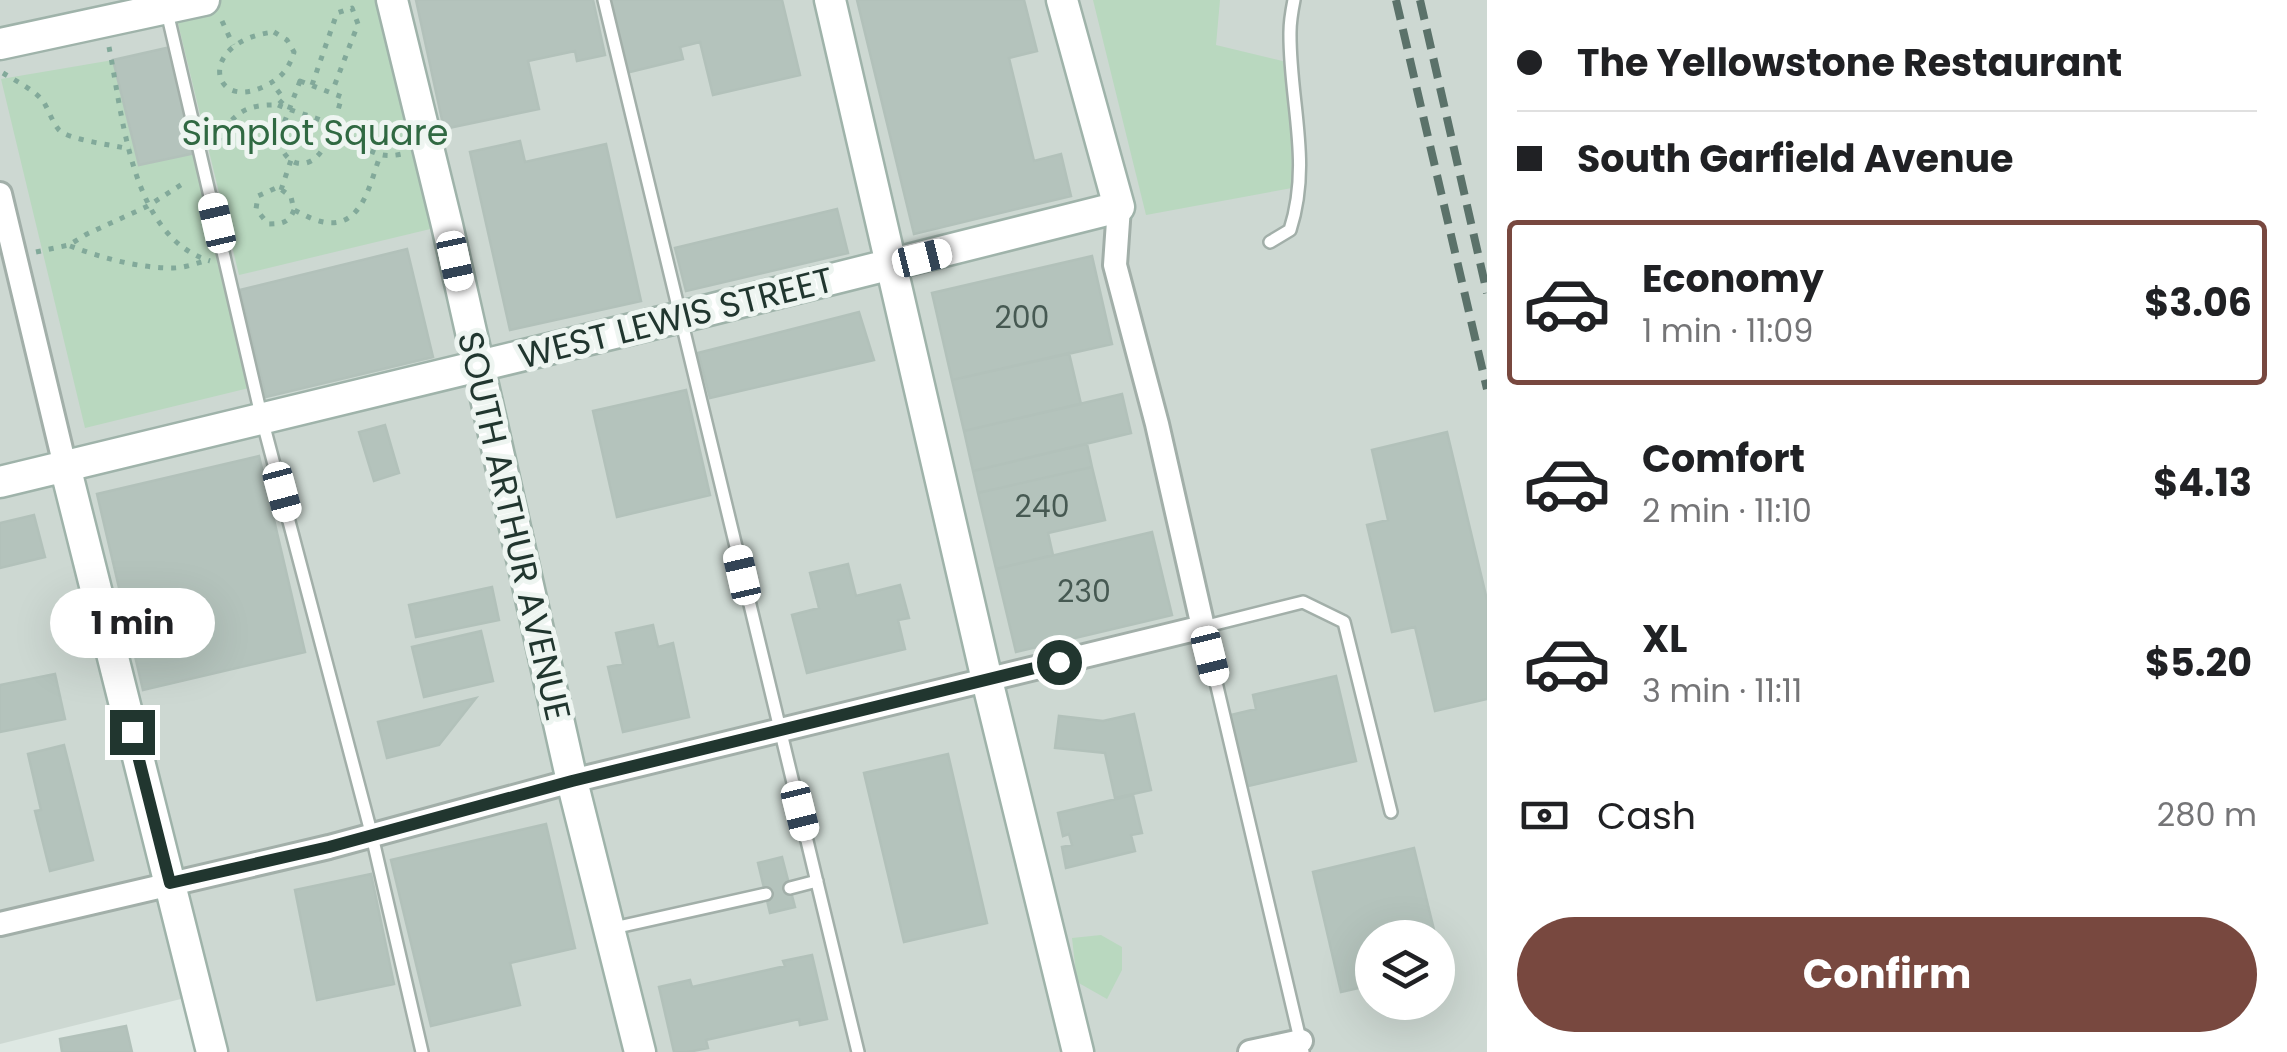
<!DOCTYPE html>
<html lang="en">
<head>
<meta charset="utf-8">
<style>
  :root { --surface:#fff; --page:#f6f6f6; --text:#202124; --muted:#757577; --line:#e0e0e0; --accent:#78483f }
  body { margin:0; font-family:Poppins,sans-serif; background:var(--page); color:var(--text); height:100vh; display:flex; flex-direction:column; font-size:38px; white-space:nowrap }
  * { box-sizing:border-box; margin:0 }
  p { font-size:32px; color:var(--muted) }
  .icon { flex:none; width:55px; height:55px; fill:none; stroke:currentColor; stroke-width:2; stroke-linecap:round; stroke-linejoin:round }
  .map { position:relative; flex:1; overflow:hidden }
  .sheet { display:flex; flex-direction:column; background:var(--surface); width:800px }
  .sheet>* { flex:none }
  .top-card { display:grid; align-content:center; height:220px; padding:0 30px; background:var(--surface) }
  .tools { position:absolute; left:1355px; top:920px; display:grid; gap:20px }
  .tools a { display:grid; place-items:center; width:100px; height:100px; border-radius:50%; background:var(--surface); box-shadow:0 10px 40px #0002; font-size:50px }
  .end { position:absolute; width:45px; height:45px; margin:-22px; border:12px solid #21362f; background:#fff; box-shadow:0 0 0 5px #fff }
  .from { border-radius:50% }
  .bubble { position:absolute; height:70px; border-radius:35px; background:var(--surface); box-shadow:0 10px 40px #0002; font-size:32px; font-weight:700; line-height:70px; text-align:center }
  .car { position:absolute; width:30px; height:60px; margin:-30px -15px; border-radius:12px; box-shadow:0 0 8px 2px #0007; background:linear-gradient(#fff 24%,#345 0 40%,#fff 0 76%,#345 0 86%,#fff 0) }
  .top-card b { display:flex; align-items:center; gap:35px; height:95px; font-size:38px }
  .top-card b+b { border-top:2px solid var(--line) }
  .top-card i { width:25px; height:25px; background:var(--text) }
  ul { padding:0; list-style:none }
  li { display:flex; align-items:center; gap:30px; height:165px; margin:0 20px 15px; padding:0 10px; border:5px solid transparent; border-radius:10px }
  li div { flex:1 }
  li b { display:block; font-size:38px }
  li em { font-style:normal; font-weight:700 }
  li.selected { border-color:var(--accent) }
  li>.icon { width:90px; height:90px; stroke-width:1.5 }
  .pay { display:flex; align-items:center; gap:25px; height:110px; padding:0 30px; font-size:38px }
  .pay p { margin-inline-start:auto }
  .cta { display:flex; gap:20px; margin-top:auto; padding:20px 30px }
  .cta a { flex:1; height:115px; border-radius:60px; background:var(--accent); color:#fff; font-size:40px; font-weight:700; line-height:115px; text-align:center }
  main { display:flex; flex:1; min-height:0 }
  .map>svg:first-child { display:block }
  .built { fill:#cdd8d2; fill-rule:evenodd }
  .green { fill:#b9d8bf }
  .building { fill:#b4c3bc; stroke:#b2c1ba; stroke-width:2.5 }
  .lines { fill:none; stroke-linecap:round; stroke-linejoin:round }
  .lane-casing { stroke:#a2afa9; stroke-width:16 }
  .street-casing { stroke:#a2afa9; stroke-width:28 }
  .secondary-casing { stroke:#9fb3aa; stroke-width:35 }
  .path { stroke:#82a99a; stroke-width:5; stroke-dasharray:5 8; stroke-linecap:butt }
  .lane { stroke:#fff; stroke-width:11 }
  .street { stroke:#fff; stroke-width:22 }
  .secondary { stroke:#fff; stroke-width:30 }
  .rail { stroke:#5b726a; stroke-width:8; stroke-dasharray:20 10; stroke-linecap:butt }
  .route { stroke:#21362f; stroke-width:12 }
  .labels { text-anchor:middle; stroke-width:10; stroke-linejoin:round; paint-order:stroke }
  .number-label { font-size:30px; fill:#465952 }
  .park-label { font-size:35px; fill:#306942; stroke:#eef5f1 }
  .street-label { font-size:35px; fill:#21362f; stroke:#eef5f1 }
</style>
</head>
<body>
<main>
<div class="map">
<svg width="1487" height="1052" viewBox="0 0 1487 1052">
  <rect width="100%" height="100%" fill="#dee8e3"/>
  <path class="built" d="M0,0h1487v1052h-1275l-15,-57 -197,49zM1372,938h66v64h-66z"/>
  <path class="green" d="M205,0h187l55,225 -208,50 -65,-268z
    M1093,0h127l-4,45 75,18 1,125 -146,27z
    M113,60l26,105 61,-13 49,236 -164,40 -84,-349z
    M1101,935l21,12v23l-15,29 -30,-17 -5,-44z"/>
  <path class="building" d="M416,0h177l12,55 -28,6 -2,-10 -47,10 11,48 -95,20z
    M609,0h173l18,75 -87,20 -13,-53 -20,5 3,12 -57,14z
    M857,0h167l13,51 -28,7 25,103 27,-7 10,42 -157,38z
    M175,46l25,106 -61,13 -26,-105z
    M520,141l5,21 81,-18 35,157 -131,29 -40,-178z
    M837,209l11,44 -162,38 -11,-43z
    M407,249l26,108 -167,40 -26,-107z
    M1092,256l20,88 -160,36 -20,-87z
    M859,312l15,48 -164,38 -12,-45z
    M1069,353l12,51 -117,27 -12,-51z
    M686,390l24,105 -93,22 -24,-106z
    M1122,394l9,39 -158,38 -9,-40z
    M385,425l14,48 -25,8 -15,-49z
    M1447,432l40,168v99l-52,12 -20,-84 -23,5 -25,-107 21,-5 -16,-70z
    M1087,444l5,23 -114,26 -5,-22z
    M259,456l46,196 -162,38 -46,-196z
    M1092,467l13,53 -57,13 5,22 -57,14 -18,-76z
    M34,515l11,42 -45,11v-45z
    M1152,532l20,83 -156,37 -20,-83z
    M848,564l8,32 44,-11 9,33 -11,2 7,29 -98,24 -15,-58 27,-7 -9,-35z
    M492,587l7,33 -83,17 -7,-32z
    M653,625l5,22 15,-4 16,74 -66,15 -15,-65 15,-3 -7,-31z
    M481,631l12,50 -69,16 -12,-50z
    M55,674l10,45 -65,13v-47z
    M1336,676l20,85 -112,26 -17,-71 29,-7 -3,-14z
    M476,698l-37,47 -52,13 -9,-36z
    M1134,714l17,76 -36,8 -10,-45 -50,-5 4,-32 44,5z
    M64,745l29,115 -43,11 -15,-60 6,-1 -13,-56z
    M948,754l39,169 -83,19 -40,-169z
    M1133,795l9,38 -11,2 4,16 -69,17 -4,-21 10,-2 -3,-11 -6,2 -5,-23z
    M546,824l29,124 -65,15 10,42 -89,21 -40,-166z
    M1414,848l22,90h-64v47l-31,7 -28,-120z
    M782,857l13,50 -25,6 -12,-50z
    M371,874l23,110 -77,16 -22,-110z
    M812,955l15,64 -27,6 -1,-6 -93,21 2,8 -20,4h-14l-15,-65 31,-7 2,7 93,-21 -2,-5z
    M126,1026l6,26h-70l-2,-13z"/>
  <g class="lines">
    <defs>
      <path id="lane" d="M604,0l254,1052
        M167,12l95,407 110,417 50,216
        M1270,242l20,-12c22,-68 -1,-130 0,-198 0,-11 2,-22 4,-32
        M790,888l27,-7
        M609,929l157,-35
        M1303,1052l-100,-425 100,-25 41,20 47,190"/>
      <path id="street" d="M0,194l65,272
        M0,924l329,-77 243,-66 631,-154 -46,-203 -42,-159 4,-58
        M1250,1052l51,-11"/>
      <path id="secondary" d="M392,0l55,225 125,556 68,271
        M830,0l157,680 91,372
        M0,44l204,-44
        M65,466l147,586
        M0,482l681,-165 438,-110 -57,-207"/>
    </defs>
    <use href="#lane" class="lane-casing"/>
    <use href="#street" class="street-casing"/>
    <use href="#secondary" class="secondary-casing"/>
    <path class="path" d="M222,21l11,24
      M274,32l13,8 7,12c-5,17 -13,26 -29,34 -55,27 -69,-45 9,-54z
      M109,47c14,70 22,190 101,214
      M3,73c13,8 30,16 40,28 6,9 9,21 16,29 10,10 54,15 71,19
      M300,81l42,16c-7,20 -16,72 -45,66 -11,-3 -16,-14 -19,-24z
      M312,85l25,-72 15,-5 6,16 -26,68
      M278,105c19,8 42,13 60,23 24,14 33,33 64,26
      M218,142c14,-29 28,-38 60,-37l6,-6 -12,-16
      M281,190l10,-30
      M294,210c-5,13 -13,14 -26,14l-12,-15 2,-13 20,-9 13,10 3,13c7,3 15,8 22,10 45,15 53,-34 64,-64
      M70,246c32,12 68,22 103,22 10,0 21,-4 32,-7
      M36,252l33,-7 18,-11 61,-28 39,-25"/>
    <use href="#lane" class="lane"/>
    <use href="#street" class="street"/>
    <use href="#secondary" class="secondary"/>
    <path class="rail" d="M1396,0l91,389
      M1420,0l67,293"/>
  </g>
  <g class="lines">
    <path class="route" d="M132,732l38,151 159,-36 243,-66 487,-119"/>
  </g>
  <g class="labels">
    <g class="number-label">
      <text x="1022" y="328">200</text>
      <text x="1042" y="517">240</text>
      <text x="1084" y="602">230</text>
    </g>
    <g class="park-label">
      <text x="315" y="145">Simplot Square</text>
    </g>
    <g class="street-label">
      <text transform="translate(676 318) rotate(-14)" y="12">WEST LEWIS STREET</text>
      <text transform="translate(514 526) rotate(77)" y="12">SOUTH ARTHUR AVENUE</text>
    </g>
  </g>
</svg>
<div class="tools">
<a><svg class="icon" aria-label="layers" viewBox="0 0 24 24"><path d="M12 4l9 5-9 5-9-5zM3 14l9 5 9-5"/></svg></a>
</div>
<i class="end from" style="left:1059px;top:662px"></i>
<i class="end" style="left:132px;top:732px"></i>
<div class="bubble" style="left:50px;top:588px;width:165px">1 min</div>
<i class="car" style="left:217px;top:223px;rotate:347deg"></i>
<i class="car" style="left:922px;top:258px;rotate:76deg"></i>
<i class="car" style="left:455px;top:261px;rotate:168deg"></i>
<i class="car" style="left:282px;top:492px;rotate:165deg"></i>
<i class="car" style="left:742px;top:575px;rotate:347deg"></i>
<i class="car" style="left:1210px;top:656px;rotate:166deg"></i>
<i class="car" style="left:800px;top:811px;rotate:166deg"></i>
</div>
<section class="sheet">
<div class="top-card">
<b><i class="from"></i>The Yellowstone Restaurant</b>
<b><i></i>South Garfield Avenue</b>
</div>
<ul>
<li class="selected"><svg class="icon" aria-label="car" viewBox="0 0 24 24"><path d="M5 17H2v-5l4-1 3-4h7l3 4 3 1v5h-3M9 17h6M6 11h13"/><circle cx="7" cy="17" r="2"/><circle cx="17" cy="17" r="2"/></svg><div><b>Economy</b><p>1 min · 11:09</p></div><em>$3.06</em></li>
<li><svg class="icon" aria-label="car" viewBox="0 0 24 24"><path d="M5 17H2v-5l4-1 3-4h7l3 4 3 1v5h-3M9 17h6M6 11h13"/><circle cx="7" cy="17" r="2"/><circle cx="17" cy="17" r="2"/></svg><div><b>Comfort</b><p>2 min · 11:10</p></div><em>$4.13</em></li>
<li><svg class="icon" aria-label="car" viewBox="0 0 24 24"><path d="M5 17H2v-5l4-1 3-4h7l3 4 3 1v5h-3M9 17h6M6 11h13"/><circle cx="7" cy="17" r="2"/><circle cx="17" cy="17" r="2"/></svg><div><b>XL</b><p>3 min · 11:11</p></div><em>$5.20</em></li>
</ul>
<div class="pay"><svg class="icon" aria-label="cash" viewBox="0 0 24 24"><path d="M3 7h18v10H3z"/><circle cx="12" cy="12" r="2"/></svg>Cash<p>280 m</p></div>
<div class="cta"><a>Confirm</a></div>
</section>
</main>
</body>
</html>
